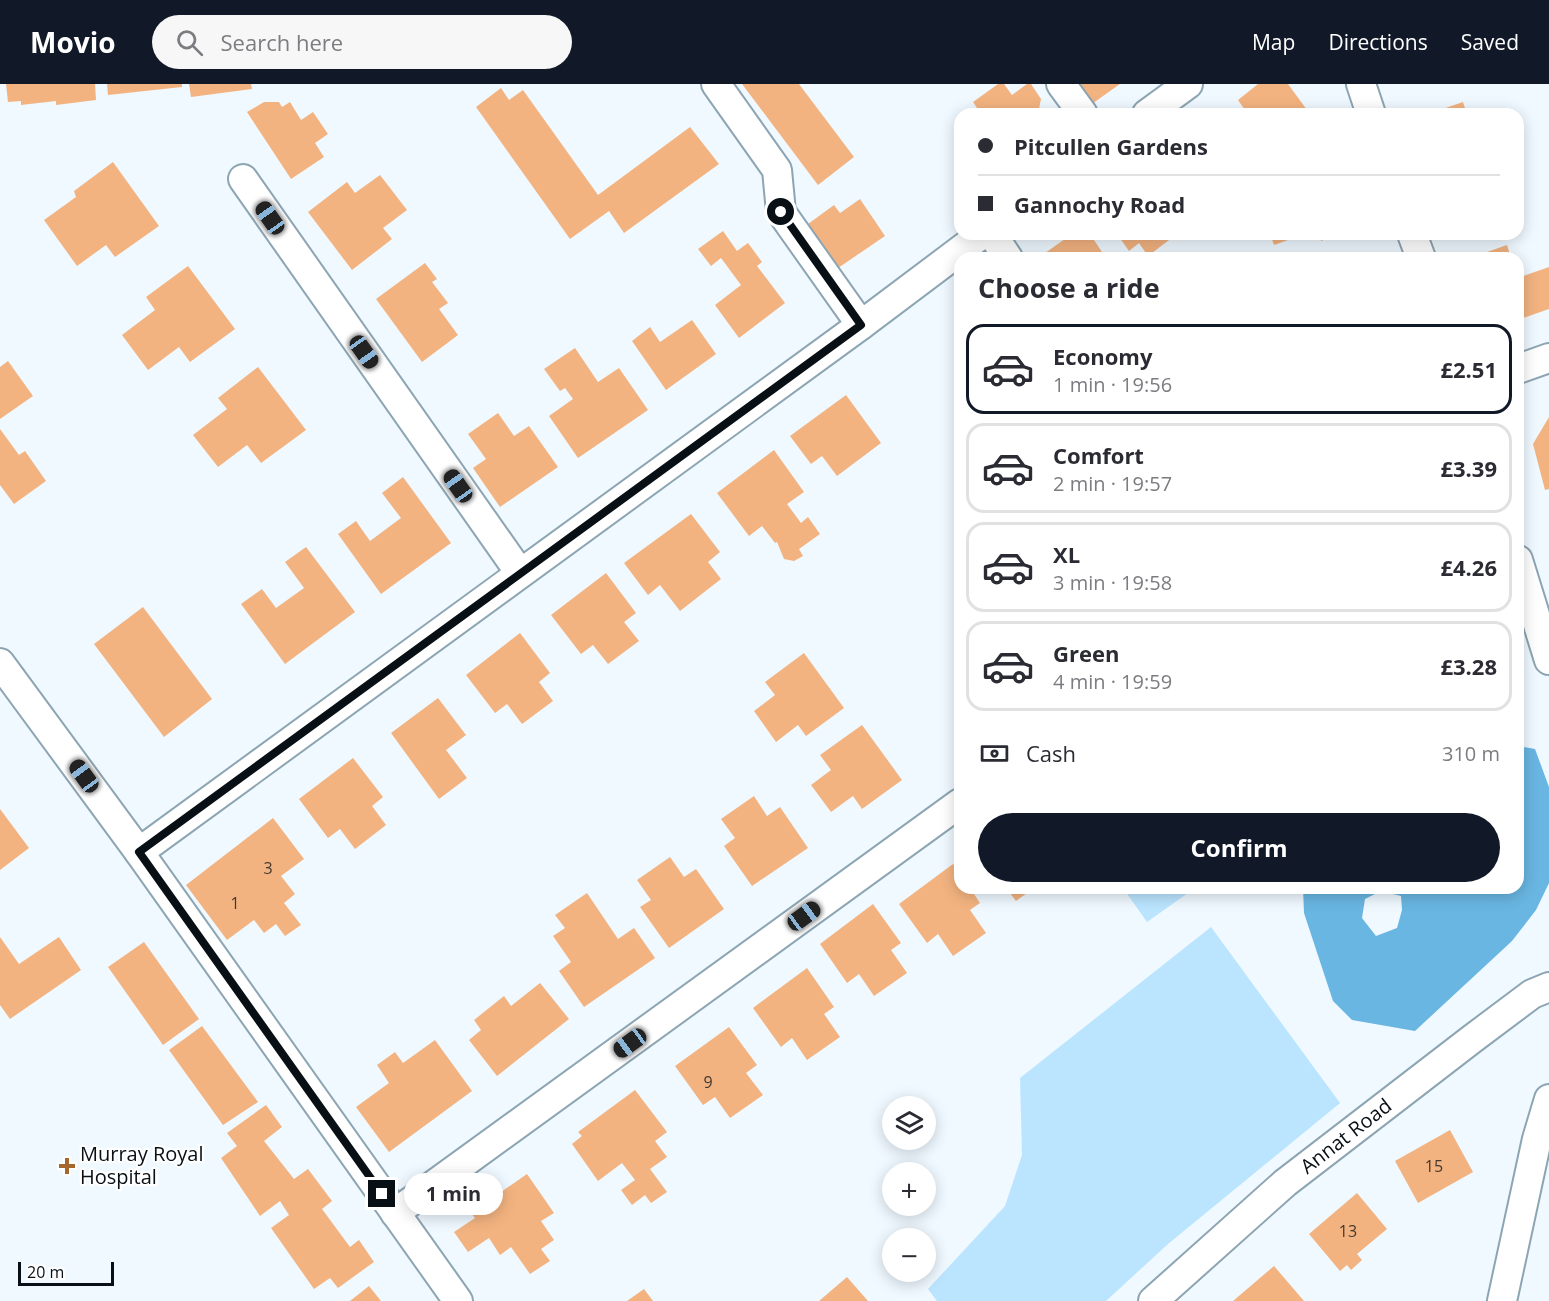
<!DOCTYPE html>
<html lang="en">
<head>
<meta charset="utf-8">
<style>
  :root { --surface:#fff; --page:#f7f7f7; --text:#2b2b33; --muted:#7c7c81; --line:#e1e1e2; --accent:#111827 }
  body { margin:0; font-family:"Open Sans",sans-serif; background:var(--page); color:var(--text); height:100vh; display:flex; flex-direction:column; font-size:22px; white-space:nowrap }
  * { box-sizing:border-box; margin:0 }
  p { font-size:20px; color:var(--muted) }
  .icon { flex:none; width:33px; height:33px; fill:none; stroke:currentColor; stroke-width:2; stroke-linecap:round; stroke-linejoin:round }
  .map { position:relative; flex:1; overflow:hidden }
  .panel { position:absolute; left:954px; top:168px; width:570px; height:642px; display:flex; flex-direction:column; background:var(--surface); border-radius:18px; box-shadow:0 3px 15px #0003 }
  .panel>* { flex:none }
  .top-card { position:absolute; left:954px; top:24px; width:570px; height:132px; border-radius:18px; box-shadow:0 3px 15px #0003; display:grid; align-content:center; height:132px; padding:0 24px; background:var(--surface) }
  .tools { position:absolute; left:882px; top:1012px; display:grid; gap:12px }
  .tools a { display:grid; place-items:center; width:54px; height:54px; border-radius:50%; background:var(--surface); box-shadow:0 3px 15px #0003; font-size:30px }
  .scale { position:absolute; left:18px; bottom:15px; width:96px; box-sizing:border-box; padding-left:6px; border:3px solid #081015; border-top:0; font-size:16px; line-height:21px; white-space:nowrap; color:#081015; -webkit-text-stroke:4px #fff; paint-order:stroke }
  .end { position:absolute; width:27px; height:27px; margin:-14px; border:8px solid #081015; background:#fff; box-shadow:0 0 0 3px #fff }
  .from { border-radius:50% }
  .bubble { position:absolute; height:42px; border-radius:21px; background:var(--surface); box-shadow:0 3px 15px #0003; font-size:20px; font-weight:700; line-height:42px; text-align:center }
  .car { position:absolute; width:18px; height:36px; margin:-18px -9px; border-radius:8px; box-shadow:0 0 4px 2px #0007; background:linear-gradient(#222 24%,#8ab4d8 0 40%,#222 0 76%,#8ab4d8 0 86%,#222 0) }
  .top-card b { display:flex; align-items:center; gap:21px; height:57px; font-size:22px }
  .top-card b+b { border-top:2px solid var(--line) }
  .top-card i { width:15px; height:15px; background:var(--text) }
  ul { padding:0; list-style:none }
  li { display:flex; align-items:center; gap:18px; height:90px; margin:0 12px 9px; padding:0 12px; border:3px solid var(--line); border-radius:18px }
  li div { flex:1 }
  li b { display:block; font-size:22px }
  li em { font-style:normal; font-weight:700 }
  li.selected { border-color:var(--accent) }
  li>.icon { width:54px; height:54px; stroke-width:1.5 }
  h2 { padding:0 24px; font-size:27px; line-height:72px }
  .pay { display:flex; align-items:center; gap:15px; height:66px; padding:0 24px; font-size:22px }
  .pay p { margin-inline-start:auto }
  .action { display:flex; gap:12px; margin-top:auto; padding:12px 24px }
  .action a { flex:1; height:69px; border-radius:36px; background:var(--accent); color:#fff; font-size:24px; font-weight:700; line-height:69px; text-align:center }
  header { display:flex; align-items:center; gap:36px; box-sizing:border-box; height:84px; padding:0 30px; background:var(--accent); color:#fff }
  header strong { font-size:28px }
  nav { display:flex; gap:33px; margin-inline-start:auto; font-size:21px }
  .search { width:420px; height:54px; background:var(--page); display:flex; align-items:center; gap:15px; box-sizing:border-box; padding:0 21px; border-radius:33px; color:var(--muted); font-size:22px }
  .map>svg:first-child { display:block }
  .green { fill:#bbe5ff }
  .water { fill:#69b6e2; fill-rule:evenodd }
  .building { fill:#f3b380 }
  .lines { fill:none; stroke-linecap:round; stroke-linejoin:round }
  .street-casing { stroke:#8da5b3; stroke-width:32 }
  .street { stroke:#fff; stroke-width:28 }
  .route { stroke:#081015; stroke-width:8 }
  .poi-dot { fill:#a6672e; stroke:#fff; stroke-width:2 }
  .labels { text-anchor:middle; stroke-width:4.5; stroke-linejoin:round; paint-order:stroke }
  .number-label { font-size:16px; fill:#433930 }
  .street-label { font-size:20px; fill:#081015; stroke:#fff }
  .poi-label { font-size:20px; fill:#081015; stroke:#fff; text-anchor:start }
</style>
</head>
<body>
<header>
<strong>Movio</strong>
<div class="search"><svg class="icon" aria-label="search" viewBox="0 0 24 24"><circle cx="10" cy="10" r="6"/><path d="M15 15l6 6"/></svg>Search here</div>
<nav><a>Map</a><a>Directions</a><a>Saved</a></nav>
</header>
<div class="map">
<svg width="1549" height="1217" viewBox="0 0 1549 1217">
  <rect width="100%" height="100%" fill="#eff9ff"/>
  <path class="green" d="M1123,804h72l-48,34z
    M1211,843l129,176 -172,141 -62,57h-169l-9,-12 77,-83 17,-51 -2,-77z"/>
  <path class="water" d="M1518,662l17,3 14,38v96l-13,27 -24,31 -97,90 -63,-11 -19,-19 -29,-88 -1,-25h215zM1381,807l20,5 1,14 -5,18 -21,8 -14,-18 3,-19z"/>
  <path class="building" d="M6,0h89l1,16 -40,5v-4l-35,4v-4l-13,1z
    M107,0h75v3l-74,8z
    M189,0h62l1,5 -61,8z
    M742,0h57l55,73 -36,28z
    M998,0h6l8,11 15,-11h4l10,15 -3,15h-57l-8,-12z
    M1074,0h46l-31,22z
    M1258,0h30l22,30h-64l1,-1 -9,-13z
    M501,4l8,12 14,-10 75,105 92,-68 29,37 -95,69 -15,-22 -39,28 -94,-132z
    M264,18h15l3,5 8,-5 11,18 12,-8 15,22 -13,9 9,14 -33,22 -44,-67z
    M1463,18l4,12h-39z
    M113,78l46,64 -44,31 -9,-12 -29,21 -33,-46 32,-23 -2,-6z
    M380,91l27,35 -24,18 9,11 -40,31 -44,-58 39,-30 8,11z
    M860,115l25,37 -47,32 -30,-44 26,-19 6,8z
    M723,147l14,20 11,-8 14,19 -5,4 28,37 -46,35 -24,-33 26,-20 -20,-27 -10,8 -13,-17z
    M1072,150h18l16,24h-68z
    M1117,150h60l-29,22 -9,-13 -10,8z
    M1270,150h35l-31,11z
    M1319,150h20l-18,7z
    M1507,161l4,13h-41z
    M425,179l12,16 -5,3 16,21 -9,6 19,26 -36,27 -46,-63z
    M188,182l47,63 -45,33 -11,-15 -31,23 -26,-35 33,-25 -9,-13z
    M1549,183v42l-26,9 -5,-2v-38z
    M692,236l24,34 -50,36 -34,-49 18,-14 10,15z
    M575,264l23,34 21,-14 29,42 -70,48 -29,-42 24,-17 -8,-11 -5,3 -16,-22z
    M8,277l25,35 -33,23v-52z
    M258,283l48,63 -45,33 -14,-18 -29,22 -25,-32 34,-26 -9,-11z
    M846,311l35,48 -44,33 -15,-20 -11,8 -21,-28z
    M498,329l16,23 15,-10 29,41 -58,40 -27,-39 13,-9 -18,-25z
    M1549,333v72l-4,1 -12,-46z
    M0,345l19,26 6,-4 21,30 -32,23 -14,-19z
    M774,366l30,42 -17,12 14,19 7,-6 12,17 -21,15 4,7 -9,5 -10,-2 -7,-17 -2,1 -13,-17 -13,10 -32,-43z
    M403,393l48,66 -70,51 -43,-60 18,-13 14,20 31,-23 -19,-25z
    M691,430l29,38 -12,10 13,17 -41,32 -20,-26 -12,10 -24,-32z
    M306,463l49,65 -70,52 -44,-60 21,-15 14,19 28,-20 -19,-26z
    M606,489l30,40 -12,9 15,19 -31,23 -15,-19 -12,9 -30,-39z
    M143,523l69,92 -48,38 -70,-93z
    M520,549l30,40 -11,9 14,19 -31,23 -15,-20 -12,9 -29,-38z
    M804,569l40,55 -38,28 -8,-11 -22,17 -22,-31 21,-16 -10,-13z
    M438,614l28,37 -20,15 21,28 -28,21 -48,-66z
    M862,641l40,55 -40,29 -9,-13 -22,16 -20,-27 20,-15 -11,-15z
    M353,674l30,39 -11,9 14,19 -31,24 -15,-20 -12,9 -29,-39z
    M754,712l13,20 13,-9 28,41 -56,38 -28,-40 11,-8 -14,-19z
    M0,725l29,39 -29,22z
    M273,734l31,41 -23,17 14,18 -11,9 17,22 -16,11 -9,-12 -12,9 -10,-13 -27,20 -41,-55z
    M670,773l14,20 12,-8 28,40 -55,39 -29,-41 11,-7 -14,-20z
    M953,780l7,11v13h10l10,15 -10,7 16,23 -33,23 -15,-22 -11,9 -28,-39z
    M1006,804h28l-18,13z
    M587,809l31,46 16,-11 21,30 -71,49 -25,-36 12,-9 -18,-26 12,-8 -10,-13z
    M873,820l28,39 -10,7 16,23 -33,23 -15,-22 -12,9 -27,-39z
    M0,853l19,27 40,-27 22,33 -71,49 -10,-14z
    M144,858l55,77 -36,26 -55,-78z
    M807,884l27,39 -10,7 16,23 -33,23 -15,-22 -11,9 -28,-39z
    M540,899l29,36 -72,57 -28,-36 12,-10 -7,-10 30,-24 7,10z
    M202,942l56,76 -35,23 -54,-75z
    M729,943l28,38 -11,8 17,22 -33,23 -15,-21 -12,8 -28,-39z
    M435,956l37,51 -83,61 -33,-45 33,-24 -12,-18 18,-13 8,11z
    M635,1006l32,42 -12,9 12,16 -17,12 17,23 -16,11 -6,-8 -13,10 -11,-15 14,-10 -13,-17 -24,18 -26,-37 10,-8 -4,-4z
    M266,1021l16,22 -18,14 30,38 14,-10 24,32 -10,8 28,38 9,-7 15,22 -36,26 -8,-10 -16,11 -43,-61 18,-13 -9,-14 -20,15 -39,-58 16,-12 -10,-13z
    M1450,1046l23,42 -55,31 -23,-42z
    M527,1090l27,39 -13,8 13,19 -13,9 9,12 -20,13 -19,-27 -11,8 -11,-17 -21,14 -14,-20 21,-14 -4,-5z
    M1357,1109l30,36 -30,25 5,6 -11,10 -4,-5 -7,6 -31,-37z
    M1274,1182l30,35h-71z
    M847,1193l21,24h-49z
    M369,1202l12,15h-31z
    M644,1205l9,12h-26z"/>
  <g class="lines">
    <defs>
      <g id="street">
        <path d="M716,0l61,86 4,42 80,113"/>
        <path d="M1061,0l22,30"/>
        <path d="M1361,0l10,30"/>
        <path d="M1147,30l41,-30"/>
        <path d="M243,95l277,394"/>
        <path d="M992,150l16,24"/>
        <path d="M1412,150l9,24"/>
        <path d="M1518,285l31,-11"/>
        <path d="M1518,476l31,100"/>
        <path d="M0,579l139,189 319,449"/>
        <path d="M139,768l722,-527 121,-91"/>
        <path d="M395,1129l565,-410"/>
        <path id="s1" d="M1153,1217l132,-118 187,-144 60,-45 17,-7"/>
        <path d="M1502,1217l35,-162 12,-40"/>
      </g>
    </defs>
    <use href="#street" class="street-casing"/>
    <use href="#street" class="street"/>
  </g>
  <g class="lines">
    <path class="route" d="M382,1110l-243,-342 722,-527 -80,-113"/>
  </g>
  <path class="poi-dot" d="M64 1073h6v6h6v6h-6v6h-6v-6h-6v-6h6z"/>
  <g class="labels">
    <g class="number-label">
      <text x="268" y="790">3</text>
      <text x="235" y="825">1</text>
      <text x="708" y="1004">9</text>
      <text x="1434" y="1088">15</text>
      <text x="1348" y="1153">13</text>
    </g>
    <g class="street-label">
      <text dy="7" stroke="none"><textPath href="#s1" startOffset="254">Annat Road</textPath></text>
    </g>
    <g class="poi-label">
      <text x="80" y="1077">Murray Royal<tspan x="80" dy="23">Hospital</tspan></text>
    </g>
  </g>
</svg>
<div class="tools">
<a><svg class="icon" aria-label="layers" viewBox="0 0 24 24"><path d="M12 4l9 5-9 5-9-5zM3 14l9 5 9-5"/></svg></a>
<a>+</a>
<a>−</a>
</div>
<div class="scale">20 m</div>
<i class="end from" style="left:781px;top:128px"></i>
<i class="end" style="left:382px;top:1110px"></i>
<div class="bubble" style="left:404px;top:1089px;width:99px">1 min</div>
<i class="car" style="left:270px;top:134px;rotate:325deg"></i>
<i class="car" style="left:364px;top:268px;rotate:145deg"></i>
<i class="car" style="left:458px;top:402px;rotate:325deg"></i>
<i class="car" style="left:84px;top:692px;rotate:324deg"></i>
<i class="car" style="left:804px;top:832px;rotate:54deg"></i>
<i class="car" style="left:630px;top:959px;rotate:234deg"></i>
<div class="top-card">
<b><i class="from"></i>Pitcullen Gardens</b>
<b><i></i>Gannochy Road</b>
</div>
<section class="panel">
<h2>Choose a ride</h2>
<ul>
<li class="selected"><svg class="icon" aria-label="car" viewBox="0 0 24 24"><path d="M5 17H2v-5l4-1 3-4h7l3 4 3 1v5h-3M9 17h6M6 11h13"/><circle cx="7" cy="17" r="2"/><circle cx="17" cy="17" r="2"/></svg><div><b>Economy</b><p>1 min · 19:56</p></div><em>£2.51</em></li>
<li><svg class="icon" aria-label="car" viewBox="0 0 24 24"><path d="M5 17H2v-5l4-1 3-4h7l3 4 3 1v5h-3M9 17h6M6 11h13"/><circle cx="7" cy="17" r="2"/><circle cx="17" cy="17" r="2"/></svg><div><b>Comfort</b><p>2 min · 19:57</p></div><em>£3.39</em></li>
<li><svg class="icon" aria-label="car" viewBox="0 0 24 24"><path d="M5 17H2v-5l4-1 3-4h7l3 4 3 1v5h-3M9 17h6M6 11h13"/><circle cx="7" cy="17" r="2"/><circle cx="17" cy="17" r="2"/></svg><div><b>XL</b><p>3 min · 19:58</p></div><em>£4.26</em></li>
<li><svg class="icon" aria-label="car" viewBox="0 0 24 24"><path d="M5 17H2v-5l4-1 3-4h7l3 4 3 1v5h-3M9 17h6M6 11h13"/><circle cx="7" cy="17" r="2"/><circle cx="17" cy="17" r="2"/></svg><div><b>Green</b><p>4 min · 19:59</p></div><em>£3.28</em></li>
</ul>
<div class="pay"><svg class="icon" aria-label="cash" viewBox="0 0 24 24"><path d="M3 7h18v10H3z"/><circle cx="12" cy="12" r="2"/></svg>Cash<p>310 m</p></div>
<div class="action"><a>Confirm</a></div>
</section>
</div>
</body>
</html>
